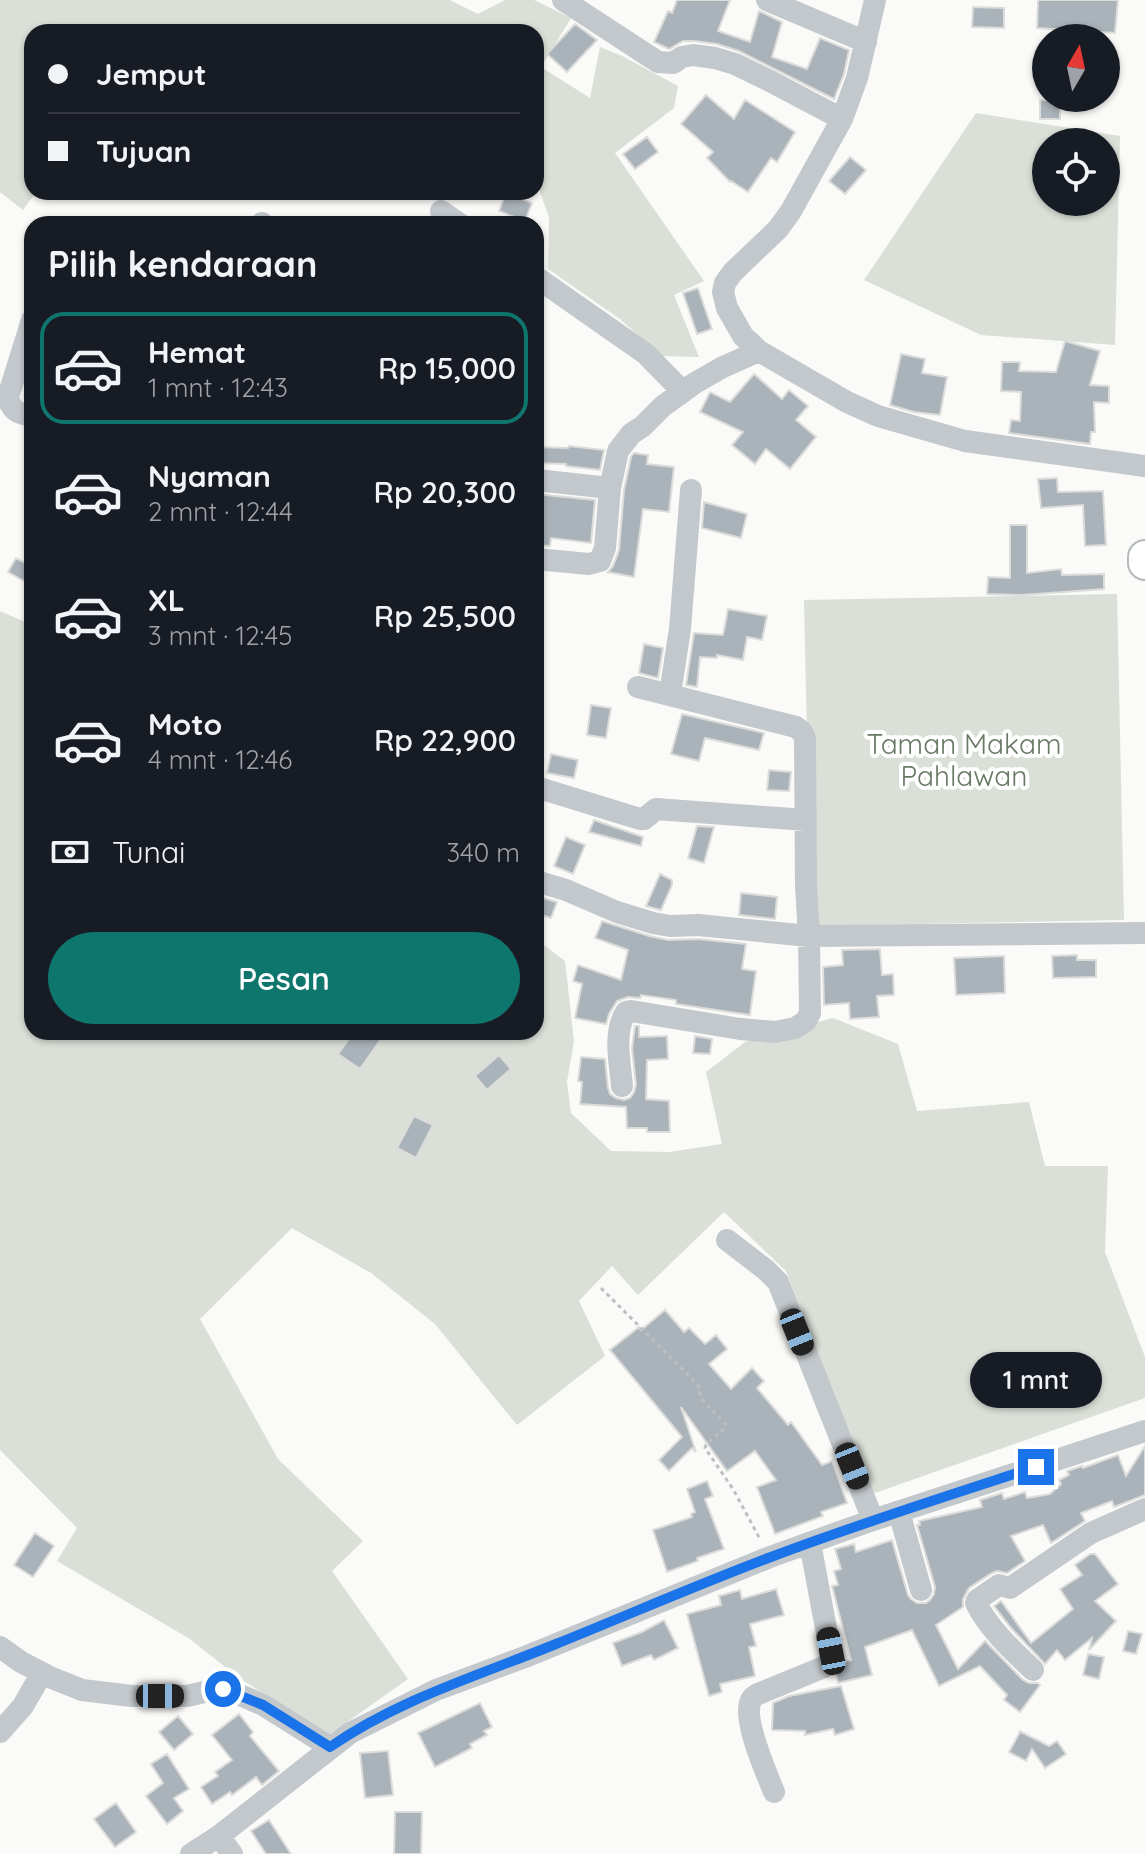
<!DOCTYPE html>
<html lang="id">
<head>
<meta charset="utf-8">
<style>
  :root { --surface:#171b24; --page:#242831; --text:#f1f3f6; --muted:#9ea1a6; --line:#363941; --accent:#0f766e }
  body { margin:0; font-family:Quicksand,sans-serif; background:var(--page); color:var(--text); height:100vh; display:flex; flex-direction:column; font-size:30px; white-space:nowrap }
  * { box-sizing:border-box; margin:0 }
  p { font-size:26px; color:var(--muted) }
  .icon { flex:none; width:44px; height:44px; fill:none; stroke:currentColor; stroke-width:2; stroke-linecap:round; stroke-linejoin:round }
  .map { position:relative; flex:1; overflow:hidden }
  .panel { position:absolute; left:24px; top:216px; width:520px; height:824px; display:flex; flex-direction:column; background:var(--surface); border-radius:24px; box-shadow:0 2px 6px #0004 }
  .panel>* { flex:none }
  .guide { position:absolute; left:24px; top:24px; width:520px; height:176px; border-radius:24px; box-shadow:0 2px 6px #0004; display:grid; align-content:center; height:176px; padding:0 24px; background:var(--surface) }
  .needle { width:52px; rotate:9deg }
  .controls { position:absolute; left:1032px; top:24px; display:grid; gap:16px }
  .controls a { display:grid; place-items:center; width:88px; height:88px; border-radius:50%; background:var(--surface); box-shadow:0 2px 6px #0004; font-size:40px }
  .end { position:absolute; width:36px; height:36px; margin:-18px; border:10px solid #1a73e8; background:#fff; box-shadow:0 0 0 4px #fff }
  .from { border-radius:50% }
  .bubble { position:absolute; height:56px; border-radius:28px; background:var(--surface); box-shadow:0 2px 6px #0004; font-size:26px; font-weight:600; line-height:56px; text-align:center }
  .car { position:absolute; width:24px; height:48px; margin:-24px -12px; border-radius:10px; box-shadow:0 0 6px 2px #0007; background:linear-gradient(#222 24%,#8ab4d8 0 40%,#222 0 76%,#8ab4d8 0 86%,#222 0) }
  .guide b { display:flex; align-items:center; gap:28px; height:76px; font-size:30px }
  .guide b+b { border-top:2px solid var(--line) }
  .guide i { width:20px; height:20px; background:var(--text) }
  ul { padding:0; list-style:none }
  li { display:flex; align-items:center; gap:24px; height:112px; margin:0 16px 12px; padding:0 8px; border:4px solid transparent; border-radius:24px }
  li div { flex:1 }
  li b { display:block; font-size:30px }
  li em { font-style:normal; font-weight:600 }
  li.current { border-color:var(--accent) }
  li>.icon { width:72px; height:72px; stroke-width:1.5 }
  h2 { padding:0 24px; font-size:36px; line-height:96px }
  .pay { display:flex; align-items:center; gap:20px; height:88px; padding:0 24px; font-size:30px }
  .pay p { margin-inline-start:auto }
  .primary-button { display:flex; gap:16px; margin-top:auto; padding:16px 24px }
  .primary-button a { flex:1; height:92px; border-radius:48px; background:var(--accent); color:#fff; font-size:32px; font-weight:600; line-height:92px; text-align:center }
  .map>svg:first-child { display:block }
  .green { fill:#dadfd7; fill-rule:evenodd }
  .building { fill:#aab3b9; stroke:#dcdcda; stroke-width:2 }
  .lines { fill:none; stroke-linecap:round; stroke-linejoin:round }
  .highway-casing { stroke:#b4b9bd; stroke-width:36 }
  .path { stroke:#bbbfc2; stroke-width:3; stroke-dasharray:4 4; stroke-linecap:butt }
  .minor { stroke:#c3c8cc; stroke-width:22 }
  .highway { stroke:#fff; stroke-width:32 }
  .route { stroke:#1a73e8; stroke-width:10 }
  .labels { text-anchor:middle; stroke-width:8; stroke-linejoin:round; paint-order:stroke }
  .park-label { font-size:28px; fill:#687a64; stroke:#fff }
</style>
</head>
<body>
<div class="map">
<svg width="1145" height="1854" viewBox="0 0 1145 1854">
  <rect width="100%" height="100%" fill="#fafaf8"/>
  <path class="green" d="M0,0h450l28,14 27,-14h29l37,18 -30,49 49,31 10,-51 22,9 56,30 -4,22 -59,45 89,128 -30,14 25,62 -38,-1 -41,-37 -72,-50 1,-52 -13,-36v-149h-504v160h4l-13,18 -23,-18z
    M976,113l144,23 -5,209 -134,-10 -117,-55zM1046,142h60v60h-60z
    M1117,594l7,326 -313,6 -7,-326z
    M0,611l32,14v407h504v-93l29,22 9,80 -7,41 4,31 40,38 58,1 53,-8 -16,-72 39,-30 88,-24 65,26 19,67 112,-9 16,64h63l-3,86 40,105v41l-273,96 -86,-223 -62,-59 -86,83 -26,-29 -33,35 26,55 -88,69 -82,-101 -64,-51 -79,-45 -92,91 78,140 85,82 -31,30 76,108 -79,56 -90,-57 -49,-39 -133,-78 20,-33 -77,-78z"/>
  <path class="building" d="M677,0h53l-12,31 32,11 9,-31 23,11 -10,35 35,12 13,-31 29,12 -5,24 -10,25 -95,-48 -22,-7 -23,-3h-11l-14,8 -15,-7 14,-31 4,2z
    M1038,0h80l-3,33 -78,-5z
    M973,7l31,1v20l-32,-1z
    M575,24l22,16 -30,32 -20,-18z
    M706,95l28,24 11,-19 50,32 -18,30 -6,-4 -23,34 -17,-11 -1,1 -23,-24 6,-6 -32,-28z
    M1040,100h20v19h-20z
    M647,137l11,15 -23,17 -12,-15z
    M850,157l16,13 -21,24 -16,-13z
    M506,192h15l-2,6 13,5 -7,18 -26,-10z
    M698,288l14,41 -15,5 -14,-41z
    M1065,341l35,10 -10,34 19,1v17l-15,-1 1,30h-4l-1,12 -81,-11 2,-13 9,1 1,-29 -20,-1 1,-29h18l-1,9 37,1z
    M901,354l24,5 -3,14 25,4 -7,38 -26,-3 -24,-7z
    M754,374l28,25 7,-9 19,16 -12,14 20,17 -26,32 -24,-20 -11,15 -23,-19 11,-13 -43,-20 10,-20 20,10z
    M569,446l35,4 -4,20 -34,-4v-2l-30,-1v-16l32,1z
    M634,453l14,2 -1,9 27,3 -5,45 -26,-3 -9,68 -26,-5 5,-6 6,-16 5,-60 7,-33z
    M1057,478l1,14 45,-1 3,54 -21,1 -2,-41 -42,3 -3,-29z
    M536,494l59,6 -4,43 -40,-5 -1,8 -14,-1z
    M704,502l43,12 -6,24 -39,-10z
    M1010,525h17v48l34,-4 1,6 42,-1v15l-82,6 -35,-1 1,-17 22,1z
    M16,558l16,9 -8,14 -16,-9z
    M728,609l39,7 -5,24 -15,-3 -4,23 -26,-5v3l-17,-1 -3,30 -11,-2 8,-52 29,2z
    M644,644l19,4 -5,30 -19,-5z
    M591,705l20,3 -5,30 -19,-3z
    M682,714l82,19 -5,17 -54,-12 -6,23 -28,-7z
    M551,754l27,6 -4,18 -27,-5z
    M769,770l22,2 -2,19 -22,-1z
    M594,820l49,17 -2,9 -52,-14z
    M697,826l17,1 -10,36 -16,-5z
    M566,837l19,8 -12,29 -19,-8z
    M660,874l12,6v5l-11,25 -15,-4z
    M741,893l36,4 -2,22 -36,-4z
    M536,896l21,6 -6,16 -15,-5z
    M602,921l47,15 19,4 30,-1 48,5 -4,25 14,2 -6,44 -74,-11v-4l-35,-5 -1,3 -12,-1 -11,4 -8,13 -3,10 -31,-6 7,-34 -9,-3 5,-16 43,15 7,-30 -33,-12z
    M880,949l2,26 11,-1 1,21 -17,1 2,21 -29,2 -1,-16 -25,2 -1,-38 20,-2 -1,-15z
    M1077,955v5h19v17l-43,1 -1,-22z
    M1004,956l1,37 -49,2 -2,-37z
    M635,1026h4v11l28,-1 1,23 -21,1 -1,39 23,2 1,31h-23v-4h-20l-1,-21 -46,-3 2,-22 -4,-1 3,-24 24,2 3,29 2,6 6,4 8,2 6,-2 4,-6 2,-7 -4,-37z
    M354,1032h32l-26,37 -22,-15z
    M695,1036l17,3 -2,15 -17,-1z
    M499,1055l12,14 -24,21 -12,-14z
    M414,1116l19,9 -17,33 -19,-10z
    M665,1310l19,22 5,-4 16,16 11,-9 11,14 -18,15 22,25 21,-21 12,13 -7,7 31,37 3,-3 31,43 10,-4 15,42 -26,9 2,4 -48,18 -18,-47 19,-7 -21,-29 -28,20 -46,-64 15,45 -4,-4 -23,23 -10,-11 23,-23 -72,-87 29,-23 2,3z
    M1145,1446v49l-31,12 -2,-6 -31,12 4,8 -34,22 -8,-18 -32,11 14,25 -18,12 -10,-2 -5,2 -23,15 -6,11v8l-27,18 22,44 27,-28 38,39 6,3h9l2,2 -20,27 -16,-12 3,-5 -27,-29 -41,20 -27,-56 -47,17 7,28 -34,8 -2,-9 8,-12 7,-2 -19,-74 6,-1 -4,-14 7,-2 -6,-20 19,-5 2,8 36,-12 16,55 3,4 6,4h9l4,-3 4,-6 1,-7 -18,-62h3l-1,-4 63,-14 -2,-7 22,-7 2,6 21,-7 2,6 23,-4 11,-10 -2,-4 10,-5 -2,-4 15,-5 1,2 35,-13 8,21z
    M707,1481l6,15 -8,3 19,50 -27,9 1,3 -31,11 -14,-42 39,-13 -1,-3 4,-2 -8,-23z
    M35,1533l19,13 -21,31 -19,-12z
    M1090,1554h5l23,30 -23,17 21,20 -27,29 3,-12 -27,22 -8,-10 -12,14 -33,-35 -18,-23 7,-5 30,42 42,-34 -13,-20 22,-14 -7,-10z
    M776,1589l8,26 -34,9 6,22 -7,1 6,29 -35,8 2,8 -13,4 -22,-82 34,-9 -2,-9 21,-6 2,9z
    M664,1620l14,28 -24,12 -3,-5 -29,11 -9,-23 29,-11z
    M1128,1631l14,3 -6,20 -13,-3z
    M1088,1654l16,3 -5,22 -16,-4z
    M841,1686l13,43 -19,6 -2,-6 -28,6v-4l-33,-1 1,-27 16,-7z
    M480,1703l12,24 -8,4 3,4 -17,9 2,4 -37,19 -17,-34z
    M239,1714l14,18 -3,4 29,35 -17,14 -6,-8 -24,18 -2,-3 -18,12 -11,-17 17,-11 -3,-4 17,-12 -20,-25z
    M178,1716l15,18 -19,16 -15,-18z
    M1019,1731l30,15 8,-5 9,13 -21,14 -13,-19 -6,12 -17,-9 11,-20z
    M388,1751l5,44 -28,3 -5,-45z
    M167,1754l22,35 -15,9 9,13 -16,13 -21,-28 17,-13 -12,-19z
    M116,1803l20,29 -21,15 -21,-28z
    M395,1812h27l-1,42h-27z
    M269,1820l22,34h-25l-15,-23z"/>
  <g class="lines">
    <defs>
      <path id="highway" d="M1145,557v6"/>
    </defs>
    <use href="#highway" class="highway-casing"/>
    <path class="path" d="M601,1288l94,94 4,5 2,12 24,24 1,4 -20,18 -1,3 28,41 27,50"/>
    <path class="minor" d="M563,0l95,62 15,1 9,-6 11,-2 22,3 20,6 35,17 72,38
      M767,0l99,42
      M875,0l-18,78 -15,41 -51,92 -13,18 -45,43 -8,11 -2,9 4,16 16,28 16,15 88,51 31,14 87,25 180,25
      M441,211l19,13
      M262,224v-1
      M536,277l110,77 37,38
      M32,320l-24,77c3,14 11,17 24,19
      M536,480l74,8 8,-37 13,-17 12,-8 20,-20 32,-23 28,-16 36,-16
      M536,559l53,5 11,-3 5,-13 5,-60
      M670,694l10,-65 11,-139
      M536,787l104,32h4l12,-10 150,11
      M536,881l30,9 51,22 36,11 17,3 28,-1 111,11 336,-3
      M622,1086c-2,-23 -9,-54 4,-74l5,-1 109,18 35,3 20,-4 11,-7 4,-8 -1,-77 -3,-50 -1,-148 -3,-6 -6,-5 -158,-40
      M727,1240l39,30 12,12 95,238
      M899,1512l22,78
      M0,1647l21,15 31,16 30,12 50,6h55l30,-7 12,1 34,15 67,42
      M1033,1670c-21,-20 -44,-41 -57,-67l1,-3 22,-15 11,3 81,-55 54,-24
      M0,1732l23,-26 19,-33
      M774,1792c-8,-20 -30,-69 -24,-89 2,-6 3,-6 8,-9l66,-27 5,-5 2,-7 -21,-112
      M219,1836l13,18
      M191,1854l28,-18 131,-103 86,-43 89,-33 245,-100 103,-37 272,-89"/>
    <use href="#highway" class="highway"/>
  </g>
  <g class="lines">
    <path class="route" d="M223,1689l40,16 67,42c69,-48 150,-72 226,-103 72,-29 143,-60 215,-87 87,-33 176,-61 265,-90"/>
  </g>
  <g class="labels">
    <g class="park-label">
      <text x="964" y="754">Taman Makam<tspan x="964" dy="32">Pahlawan</tspan></text>
    </g>
  </g>
</svg>
<div class="controls">
<a><svg class="needle" viewBox="-14 -14 28 28"><path d="M0-13l5 13h-10z" fill="#e53935"/><path d="M0 13l5-13h-10z" fill="#9ea1a6"/></svg></a>
<a><svg class="icon" aria-label="locate" viewBox="0 0 24 24"><circle cx="12" cy="12" r="6"/><path d="M12 2v4M12 18v4M2 12h4M18 12h4"/></svg></a>
</div>
<i class="end from" style="left:223px;top:1689px"></i>
<i class="end" style="left:1036px;top:1467px"></i>
<div class="bubble" style="left:970px;top:1352px;width:132px">1 mnt</div>
<i class="car" style="left:797px;top:1332px;rotate:158deg"></i>
<i class="car" style="left:852px;top:1466px;rotate:158deg"></i>
<i class="car" style="left:831px;top:1651px;rotate:349deg"></i>
<i class="car" style="left:160px;top:1696px;rotate:90deg"></i>
<div class="guide">
<b><i class="from"></i>Jemput</b>
<b><i></i>Tujuan</b>
</div>
<section class="panel">
<h2>Pilih kendaraan</h2>
<ul>
<li class="current"><svg class="icon" aria-label="car" viewBox="0 0 24 24"><path d="M5 17H2v-5l4-1 3-4h7l3 4 3 1v5h-3M9 17h6M6 11h13"/><circle cx="7" cy="17" r="2"/><circle cx="17" cy="17" r="2"/></svg><div><b>Hemat</b><p>1 mnt · 12:43</p></div><em>Rp 15,000</em></li>
<li><svg class="icon" aria-label="car" viewBox="0 0 24 24"><path d="M5 17H2v-5l4-1 3-4h7l3 4 3 1v5h-3M9 17h6M6 11h13"/><circle cx="7" cy="17" r="2"/><circle cx="17" cy="17" r="2"/></svg><div><b>Nyaman</b><p>2 mnt · 12:44</p></div><em>Rp 20,300</em></li>
<li><svg class="icon" aria-label="car" viewBox="0 0 24 24"><path d="M5 17H2v-5l4-1 3-4h7l3 4 3 1v5h-3M9 17h6M6 11h13"/><circle cx="7" cy="17" r="2"/><circle cx="17" cy="17" r="2"/></svg><div><b>XL</b><p>3 mnt · 12:45</p></div><em>Rp 25,500</em></li>
<li><svg class="icon" aria-label="car" viewBox="0 0 24 24"><path d="M5 17H2v-5l4-1 3-4h7l3 4 3 1v5h-3M9 17h6M6 11h13"/><circle cx="7" cy="17" r="2"/><circle cx="17" cy="17" r="2"/></svg><div><b>Moto</b><p>4 mnt · 12:46</p></div><em>Rp 22,900</em></li>
</ul>
<div class="pay"><svg class="icon" aria-label="cash" viewBox="0 0 24 24"><path d="M3 7h18v10H3z"/><circle cx="12" cy="12" r="2"/></svg>Tunai<p>340 m</p></div>
<div class="primary-button"><a>Pesan</a></div>
</section>
</div>
</body>
</html>
